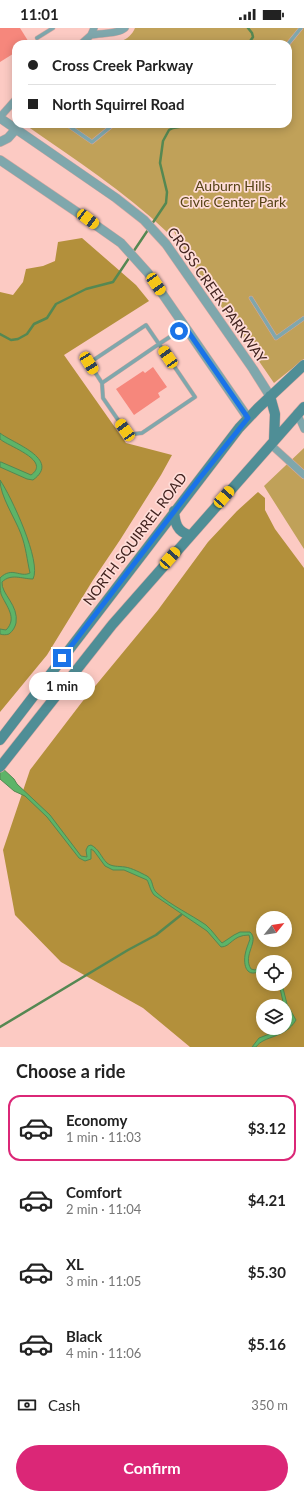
<!DOCTYPE html>
<html lang="en">
<head>
<meta charset="utf-8">
<style>
  :root { --surface:#fff; --page:#f2f2f2; --text:#222; --muted:#767676; --line:#e0e0e0; --accent:#db2777 }
  body { margin:0; font-family:Lato,sans-serif; background:var(--page); color:var(--text); height:100vh; display:flex; flex-direction:column; font-size:15px; white-space:nowrap }
  * { box-sizing:border-box; margin:0 }
  p { font-size:13px; color:var(--muted) }
  .icon { flex:none; width:22px; height:22px; fill:none; stroke:currentColor; stroke-width:2; stroke-linecap:round; stroke-linejoin:round }
  .map { position:relative; height:1019px; overflow:hidden }
  .side { display:flex; flex-direction:column; background:var(--surface); flex:1 }
  .side>* { flex:none }
  .top-card { position:absolute; left:12px; top:12px; width:280px; height:88px; border-radius:12px; box-shadow:0 2px 10px #0003; display:grid; align-content:center; height:88px; padding:0 16px; background:var(--surface) }
  .needle { width:26px; rotate:60deg }
  .fabs { position:absolute; left:256px; top:883px; display:grid; gap:8px }
  .fabs a { display:grid; place-items:center; width:36px; height:36px; border-radius:50%; background:var(--surface); box-shadow:0 2px 10px #0003; font-size:20px }
  .end { position:absolute; width:18px; height:18px; margin:-9px; border:5px solid #1a73e8; background:#fff; box-shadow:0 0 0 2px #fff }
  .from { border-radius:50% }
  .bubble { position:absolute; height:28px; border-radius:14px; background:var(--surface); box-shadow:0 2px 10px #0003; font-size:13px; font-weight:700; line-height:28px; text-align:center }
  .car { position:absolute; width:12px; height:24px; margin:-12px -6px; border-radius:5px; box-shadow:0 0 3px 1px #0007; background:linear-gradient(#f5c518 24%,#345 0 40%,#f5c518 0 76%,#345 0 86%,#f5c518 0) }
  .top-card b { display:flex; align-items:center; gap:14px; height:38px; font-size:15px }
  .top-card b+b { border-top:1px solid var(--line) }
  .top-card i { width:10px; height:10px; background:var(--text) }
  ul { padding:0; list-style:none }
  li { display:flex; align-items:center; gap:12px; height:66px; margin:0 8px 6px; padding:0 8px; border:2px solid transparent; border-radius:12px }
  li div { flex:1 }
  li b { display:block; font-size:15px }
  li em { font-style:normal; font-weight:700 }
  li.current { border-color:var(--accent) }
  li>.icon { width:36px; height:36px; stroke-width:1.5 }
  h2 { padding:0 16px; font-size:18px; line-height:48px }
  .pay { display:flex; align-items:center; gap:10px; height:44px; padding:0 16px; font-size:15px }
  .pay p { margin-inline-start:auto }
  .primary-button { display:flex; gap:8px; margin-top:auto; padding:8px 16px }
  .primary-button a { flex:1; height:46px; border-radius:24px; background:var(--accent); color:#fff; font-size:16px; font-weight:700; line-height:46px; text-align:center }
  .status { display:flex; justify-content:space-between; align-items:center; height:28px; padding:0 20px; background:var(--surface); direction:ltr }
  .status svg { height:11px; fill:currentColor }
  .map>svg:first-child { display:block }
  .green { fill:#c0a159 }
  .forest { fill:#b3903b; fill-rule:evenodd }
  .water { fill:#5db468; stroke:#558852 }
  .lines { fill:none; stroke-linecap:round; stroke-linejoin:round }
  .stream { stroke:#558852; stroke-width:2.5 }
  .building { fill:#f6877c }
  .service-casing { stroke:#d7a8a2; stroke-width:4.5 }
  .minor-casing { stroke:#d7a8a2; stroke-width:8 }
  .tertiary-casing { stroke:#d7a8a2; stroke-width:10 }
  .secondary-casing { stroke:#d7a8a2; stroke-width:11 }
  .service { stroke:#7fa7ac; stroke-width:3.5 }
  .minor { stroke:#7fa7ac; stroke-width:7 }
  .tertiary { stroke:#7fa7ac; stroke-width:9 }
  .secondary { stroke:#4f8e96; stroke-width:10 }
  .route { stroke:#1a73e8; stroke-width:5 }
  .labels { text-anchor:middle; stroke-width:3.5; stroke-linejoin:round; paint-order:stroke }
  .park-label { font-size:14px; fill:#564315; stroke:#fedcd7 }
  .street-label { font-size:14px; fill:#41221e; stroke:#fedcd7 }
</style>
</head>
<body>
<div class="status"><b>11:01</b><svg viewBox="0 0 49 12"><path d="M0 12V9h3v3zM5 12V6h3v6zM10 12V3h3v9zM15 12V0h3v12zM26 1h20v11H26zM47 4h2v5h-2z"/></svg></div>
<div class="map">
<svg width="304" height="1019" viewBox="0 0 304 1019">
  <rect width="100%" height="100%" fill="#fccac3"/>
  <path class="green" d="M135,0h169v331l-30,24 -75,-109 -26,-44 -6,2c-43,-41 -91,-72 -140,-106l2,-2h259v-80h-185c13,-1 26,-2 32,-16z
    M304,420v101l-40,-63z"/>
  <path class="forest" d="M82,210l54,47 13,16 -85,54 62,88 46,12 -11,20 -41,65 -27,40 -46,75 -47,57v-420l13,3 10,-13 3,-13 17,-3 12,-5 3,-19z
    M258,464l7,6v12l10,19 29,39v479h-114l-47,-39 -82,-46 -46,-47 -12,-65 27,-80 52,-68 76,-92 50,-68 29,-31zM263,890h22v22h-22zM263,934h22v22h-22zM263,978h22v22h-22z"/>
  <path class="water" d="M0,405c12,10 62,26 33,47l-6,-1 -27,-12v-5h1l30,13c21,-15 -24,-29 -31,-36z
    M0,452c11,16 42,82 33,99 -11,0 -22,-6 -31,3 -1,12 17,23 14,41 -1,4 -3,8 -7,11 -3,1 -6,1 -9,0v-5l6,1c12,-12 0,-24 -5,-36 -1,-4 -1,-12 -1,-16 12,-12 20,0 30,-5 -3,-13 -4,-26 -9,-39 -6,-16 -21,-38 -21,-54z
    M0,738l14,13 3,5 33,31 31,41 6,1 -1,-7 2,-4 3,-1c8,4 10,12 16,18 5,4 11,3 18,4 7,1 16,6 22,9 7,4 4,12 10,17 15,13 33,21 49,32 6,5 11,13 16,18l12,-8 6,-3h10c10,9 -8,23 1,37l4,1 8,-5v4c-14,10 -20,0 -18,-14 1,-6 3,-10 5,-16l-1,-4c-17,0 -18,12 -28,12l-14,-16 -53,-36c-4,-5 -5,-12 -7,-15l-23,-10h-11l-8,-4 -11,-15 -3,-2v10l-6,2 -6,-3 -32,-41 -22,-21 -11,-5 -14,-12z
    M279,956h3l5,20 9,16c-11,19 -32,15 -40,27h-4l7,-9 26,-10 7,-8 -8,-14z"/>
  <g class="lines">
    <path class="stream" d="M248,0l4,5 1,4 -5,7
      M0,306l11,6 7,-1 9,-5 7,-10 13,-6 9,-14 30,-15 27,-7 53,-79 1,-11 -7,-29 3,-22 6,-11 4,-2 12,-2 5,-2
      M0,999l128,-77 28,-15 25,-20"/>
  </g>
  <path class="building" d="M0,0h20l10,16h-14v8l-16,10z
    M153,339l14,20 -9,6 2,4 -26,18 -18,-26 27,-18 2,2z"/>
  <g class="lines">
    <defs>
      <path id="service" d="M37,10l16,-10
        M288,16l13,-16
        M66,96l26,18 22,-18
        M251,270l25,40 28,-20
        M102,355l57,-39 -13,-19 -57,38 13,20 1,15 22,32 8,4 9,-1 53,-36 -36,-53 26,-17"/>
      <path id="minor" d="M91,7c11,-2 27,-1 34,-7
        M81,16l10,-9 3,-7
        M0,89l16,-18
        M297,385l7,16
        M270,416l34,31"/>
      <path id="tertiary" d="M0,90l116,80 28,22 22,24 87,125 17,27
        M0,114l8,-4 8,-9
        M0,132l87,59 34,24 27,30 100,145"/>
      <path id="secondary" d="M270,368l5,18 -1,26
        M174,483c1,12 3,21 16,24
        M0,712l239,-312 19,-20 46,-43
        M0,739l112,-142 192,-218"/>
    </defs>
    <use href="#service" class="service-casing"/>
    <use href="#minor" class="minor-casing"/>
    <use href="#tertiary" class="tertiary-casing"/>
    <use href="#secondary" class="secondary-casing"/>
    <use href="#service" class="service"/>
    <use href="#minor" class="minor"/>
    <use href="#tertiary" class="tertiary"/>
    <use href="#secondary" class="secondary"/>
  </g>
  <g class="lines">
    <path class="route" d="M62,630l137,-179 49,-61 -63,-91 -6,4"/>
  </g>
  <g class="labels">
    <g class="park-label">
      <text x="233" y="163">Auburn Hills<tspan x="233" dy="16">Civic Center Park</tspan></text>
    </g>
    <g class="street-label">
      <text transform="translate(217 267) rotate(55)" y="5">CROSS CREEK PARKWAY</text>
      <text transform="translate(135 511) rotate(-53)" y="5">NORTH SQUIRREL ROAD</text>
    </g>
  </g>
</svg>
<div class="fabs">
<a><svg class="needle" viewBox="-14 -14 28 28"><path d="M0-13l5 13h-10z" fill="#e53935"/><path d="M0 13l5-13h-10z" fill="#767676"/></svg></a>
<a><svg class="icon" aria-label="locate" viewBox="0 0 24 24"><circle cx="12" cy="12" r="6"/><path d="M12 2v4M12 18v4M2 12h4M18 12h4"/></svg></a>
<a><svg class="icon" aria-label="layers" viewBox="0 0 24 24"><path d="M12 4l9 5-9 5-9-5zM3 14l9 5 9-5"/></svg></a>
</div>
<i class="end from" style="left:179px;top:303px"></i>
<i class="end" style="left:62px;top:630px"></i>
<div class="bubble" style="left:29px;top:644px;width:66px">1 min</div>
<i class="car" style="left:88px;top:191px;rotate:127deg"></i>
<i class="car" style="left:156px;top:256px;rotate:146deg"></i>
<i class="car" style="left:168px;top:329px;rotate:326deg"></i>
<i class="car" style="left:89px;top:335px;rotate:148deg"></i>
<i class="car" style="left:125px;top:402px;rotate:325deg"></i>
<i class="car" style="left:224px;top:469px;rotate:41deg"></i>
<i class="car" style="left:170px;top:530px;rotate:41deg"></i>
<div class="top-card">
<b><i class="from"></i>Cross Creek Parkway</b>
<b><i></i>North Squirrel Road</b>
</div>
</div>
<section class="side">
<h2>Choose a ride</h2>
<ul>
<li class="current"><svg class="icon" aria-label="car" viewBox="0 0 24 24"><path d="M5 17H2v-5l4-1 3-4h7l3 4 3 1v5h-3M9 17h6M6 11h13"/><circle cx="7" cy="17" r="2"/><circle cx="17" cy="17" r="2"/></svg><div><b>Economy</b><p>1 min · 11:03</p></div><em>$3.12</em></li>
<li><svg class="icon" aria-label="car" viewBox="0 0 24 24"><path d="M5 17H2v-5l4-1 3-4h7l3 4 3 1v5h-3M9 17h6M6 11h13"/><circle cx="7" cy="17" r="2"/><circle cx="17" cy="17" r="2"/></svg><div><b>Comfort</b><p>2 min · 11:04</p></div><em>$4.21</em></li>
<li><svg class="icon" aria-label="car" viewBox="0 0 24 24"><path d="M5 17H2v-5l4-1 3-4h7l3 4 3 1v5h-3M9 17h6M6 11h13"/><circle cx="7" cy="17" r="2"/><circle cx="17" cy="17" r="2"/></svg><div><b>XL</b><p>3 min · 11:05</p></div><em>$5.30</em></li>
<li><svg class="icon" aria-label="car" viewBox="0 0 24 24"><path d="M5 17H2v-5l4-1 3-4h7l3 4 3 1v5h-3M9 17h6M6 11h13"/><circle cx="7" cy="17" r="2"/><circle cx="17" cy="17" r="2"/></svg><div><b>Black</b><p>4 min · 11:06</p></div><em>$5.16</em></li>
</ul>
<div class="pay"><svg class="icon" aria-label="cash" viewBox="0 0 24 24"><path d="M3 7h18v10H3z"/><circle cx="12" cy="12" r="2"/></svg>Cash<p>350 m</p></div>
<div class="primary-button"><a>Confirm</a></div>
</section>
</body>
</html>
